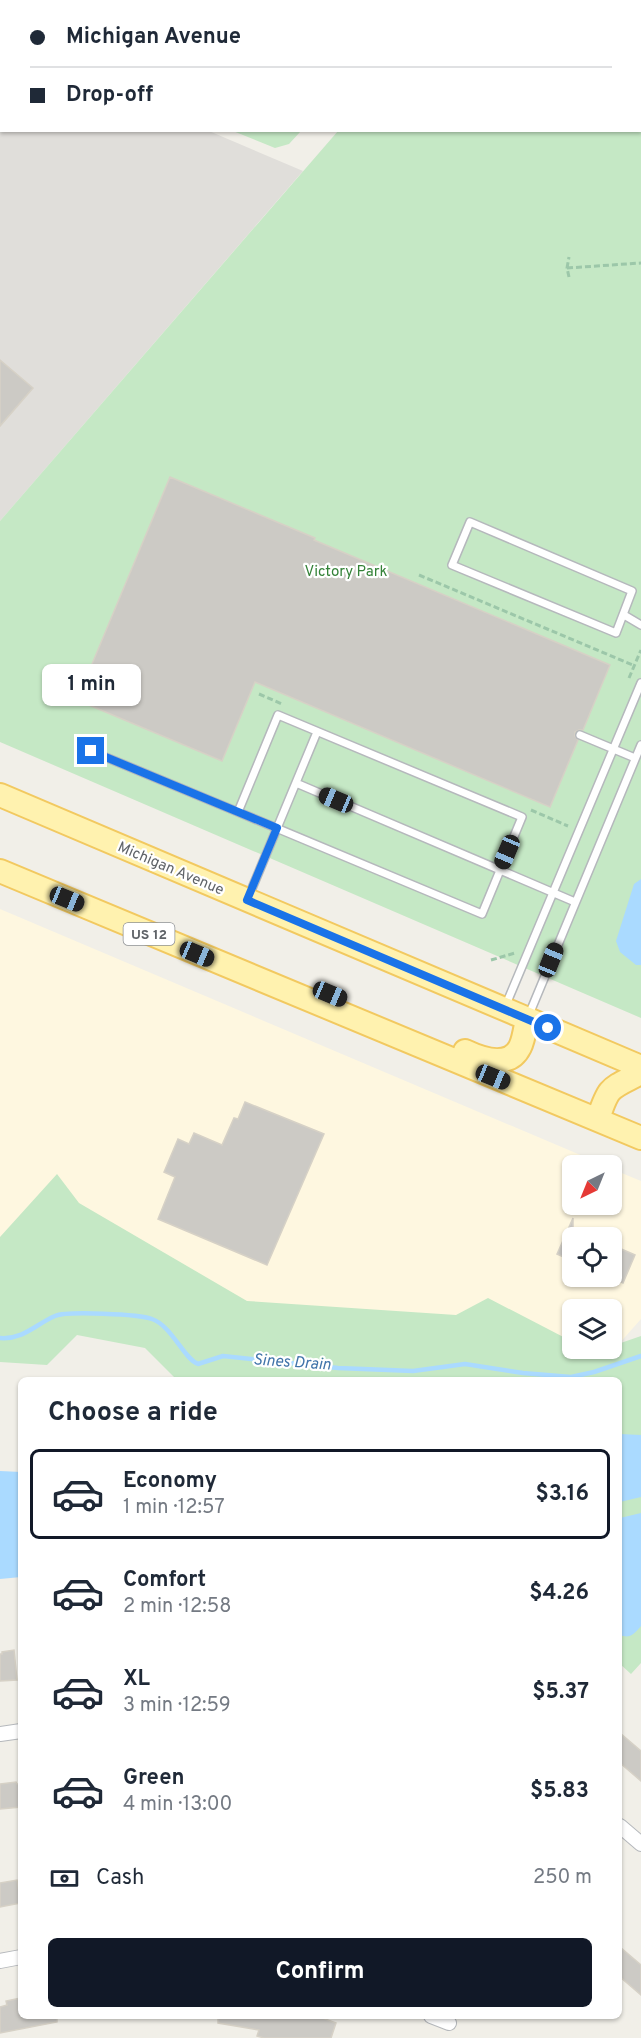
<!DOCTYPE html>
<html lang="en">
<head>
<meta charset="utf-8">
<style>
  :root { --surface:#fff; --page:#f6f6f7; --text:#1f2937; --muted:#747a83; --line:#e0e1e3; --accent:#111827 }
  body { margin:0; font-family:Overpass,sans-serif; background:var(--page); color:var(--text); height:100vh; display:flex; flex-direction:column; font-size:22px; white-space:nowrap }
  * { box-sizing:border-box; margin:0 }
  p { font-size:20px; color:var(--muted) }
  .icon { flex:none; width:33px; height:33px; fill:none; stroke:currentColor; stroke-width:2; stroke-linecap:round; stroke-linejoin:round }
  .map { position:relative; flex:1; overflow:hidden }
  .details { position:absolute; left:18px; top:1377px; width:604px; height:642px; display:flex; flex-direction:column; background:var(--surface); border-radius:9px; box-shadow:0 2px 4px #0004 }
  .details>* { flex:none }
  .hud { position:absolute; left:0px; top:0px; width:642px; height:132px; box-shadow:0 2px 4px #0004; display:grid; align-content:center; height:132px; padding:0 30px; background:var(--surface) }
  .needle { width:39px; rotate:223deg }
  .fabs { position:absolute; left:562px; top:1155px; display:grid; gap:12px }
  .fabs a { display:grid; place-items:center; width:60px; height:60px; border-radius:9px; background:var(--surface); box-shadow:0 2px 4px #0004; font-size:30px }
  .end { position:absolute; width:27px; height:27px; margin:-14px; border:8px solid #1a73e8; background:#fff; box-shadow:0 0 0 3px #fff }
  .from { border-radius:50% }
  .bubble { position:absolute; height:42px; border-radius:9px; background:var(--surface); box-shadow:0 2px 4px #0004; font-size:20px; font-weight:700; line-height:42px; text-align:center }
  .car { position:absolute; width:18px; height:36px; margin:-18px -9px; border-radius:8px; box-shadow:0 0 4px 2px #0007; background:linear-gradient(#222 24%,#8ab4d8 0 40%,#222 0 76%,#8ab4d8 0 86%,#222 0) }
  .hud b { display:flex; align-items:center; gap:21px; height:57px; font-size:22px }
  .hud b+b { border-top:2px solid var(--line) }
  .hud i { width:15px; height:15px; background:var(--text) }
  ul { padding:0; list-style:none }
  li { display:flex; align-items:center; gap:18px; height:90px; margin:0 12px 9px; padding:0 18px; border:3px solid transparent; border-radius:9px }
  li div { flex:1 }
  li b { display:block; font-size:22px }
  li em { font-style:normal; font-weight:700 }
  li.selected { border-color:var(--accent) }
  li>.icon { width:54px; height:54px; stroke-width:1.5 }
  h2 { padding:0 30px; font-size:27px; line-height:72px }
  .pay { display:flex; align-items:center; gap:15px; height:66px; padding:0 30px; font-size:22px }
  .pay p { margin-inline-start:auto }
  .button { display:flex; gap:12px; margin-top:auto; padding:12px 30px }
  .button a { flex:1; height:69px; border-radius:9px; background:var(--accent); color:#fff; font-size:24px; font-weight:700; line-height:69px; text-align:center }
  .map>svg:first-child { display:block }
  .commercial { fill:#fef7e0; fill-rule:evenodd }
  .industrial { fill:#e0deda }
  .green { fill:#c5e8c5 }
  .water { fill:#aadaff }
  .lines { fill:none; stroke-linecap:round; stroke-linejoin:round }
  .stream { stroke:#aadaff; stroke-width:4.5 }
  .building { fill:#cccac5; stroke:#d6d1c6; stroke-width:1.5 }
  .lane-casing { stroke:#b5b8bc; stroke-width:10 }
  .street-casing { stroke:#b5b8bc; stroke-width:16 }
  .primary-casing { stroke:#f2c960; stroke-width:26 }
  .path { stroke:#9cc7a9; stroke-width:3; stroke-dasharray:6 3; stroke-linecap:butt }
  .lane { stroke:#fff; stroke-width:7 }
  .street { stroke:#fff; stroke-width:14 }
  .primary { stroke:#fff2af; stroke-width:22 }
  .route { stroke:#1a73e8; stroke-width:8 }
  .labels { text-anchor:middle; stroke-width:4.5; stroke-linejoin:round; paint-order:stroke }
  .shield { fill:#fff; stroke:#8f9295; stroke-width:1.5 }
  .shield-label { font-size:14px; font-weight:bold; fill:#5f6368 }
  .park-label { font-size:15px; fill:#348238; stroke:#fff }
  .street-label { font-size:15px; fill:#5f6368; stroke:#fff }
  .water-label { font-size:16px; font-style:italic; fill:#4174aa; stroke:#fff }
</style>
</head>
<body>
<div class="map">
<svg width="641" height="2038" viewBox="0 0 641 2038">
  <rect width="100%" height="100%" fill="#f1efe8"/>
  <path class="commercial" d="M0,909l604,256 -31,1v38h39v-35l29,12v138l-47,53 -594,-80zM573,1238h39v38h-39zM573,1310h39v38h-39z"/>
  <path class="industrial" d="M0,0h87l-85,2v128l207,1 94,40 -303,350z"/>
  <path class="green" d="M96,0h324l-325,1z
    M451,0h190v1018l-641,-276v-221l338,-390 302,-1v-128l-190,-1z
    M233,131h68l-12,13 -14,4z
    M57,1174l22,29 168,98 209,14 32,-17 85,44v6l11,1 8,3 12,-3 8,-1v-2l29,-10v327l-10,11 -11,-10v-284h-355l-5,-2 -5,2h-78l-32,-32 -68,-13 -30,30 -47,-3v-125z"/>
  <path class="water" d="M641,879v86h-5l-16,-13 -4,-11 18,-57z
    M620,1434l21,1v62l-21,5z
    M0,1471l21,1v105l-21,2z
    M641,1513v113c-7,8 -11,13 -21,9v-117z"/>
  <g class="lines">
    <path class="stream" d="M0,1338c23,2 36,-14 55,-22 12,-5 84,-2 97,3 20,7 32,40 46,45l25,-8 115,12 75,3 52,-7 58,9 48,4 23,-5 47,-16"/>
  </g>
  <path class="building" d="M0,360l33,28 -33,38z
    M170,477l145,61 -1,2 296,125 -27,65h-4l-4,2v4l3,4 -28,67 -295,-125 -33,79 -145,-61z
    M245,1102l79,32 -57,131 -109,-46 17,-42 -11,-5 14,-33 11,5 5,-11 28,12 12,-27 4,1z
    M573,1218v43l-16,-7z
    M612,1245l23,10 -12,28 -11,-5z
    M14,1650l3,30 -17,1v-27h2v-2z
    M620,1733l21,18v30l-21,-18z
    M16,1782l1,2h4v23l-21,2v-25z
    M17,1880l4,23 -21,4v-24z
    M620,1947l21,18v30l-21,-18z
    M21,1998v18h36v6l-57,11v-26l7,-2 -1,-4z
    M218,2016h99l19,7 -5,15h-67l-7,-2 2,-6 -41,-7z"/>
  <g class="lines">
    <defs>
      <path id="lane" d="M470,522l162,69 -16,42 -164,-68z
        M624,615l17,10
        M278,715l244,102 -40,97 -244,-102z
        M580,735l55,23
        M91,751l147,61
        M296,783l279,119
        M248,898l69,-166
        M505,1007l136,-324
        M528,1017l113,-272"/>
      <path id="street" d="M0,1734l21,-3
        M620,1826l21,18
        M0,1961l21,-4
        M431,2016l18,7"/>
      <path id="primary" d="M0,795l641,272
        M0,871l641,267
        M465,1051c17,8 44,18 55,-4 4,-8 5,-19 7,-28
        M598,1119c11,-34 12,-30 43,-46"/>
    </defs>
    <use href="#lane" class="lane-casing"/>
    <use href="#street" class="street-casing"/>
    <use href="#primary" class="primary-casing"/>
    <path class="path" d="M567,268l74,-5
      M569,277l-2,-9 2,-11
      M419,575l216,91
      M629,678l12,-28
      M259,694l23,10
      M531,810l37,16
      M491,960l24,-7"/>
    <use href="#lane" class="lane"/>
    <use href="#street" class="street"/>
    <use href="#primary" class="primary"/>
  </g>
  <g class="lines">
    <path class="route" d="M91,751l186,77 -30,72 301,128"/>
  </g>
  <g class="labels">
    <rect class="shield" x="123.5" y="923" width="51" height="22" rx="4.5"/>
    <g class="shield-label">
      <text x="149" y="939">US 12</text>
    </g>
    <g class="park-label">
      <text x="346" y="576">Victory Park</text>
    </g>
    <g class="street-label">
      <text transform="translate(171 868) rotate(23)" y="5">Michigan Avenue</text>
    </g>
    <g class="water-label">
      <text transform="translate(292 1361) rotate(4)" y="6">Sines Drain</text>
    </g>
  </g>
</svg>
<div class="fabs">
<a><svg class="needle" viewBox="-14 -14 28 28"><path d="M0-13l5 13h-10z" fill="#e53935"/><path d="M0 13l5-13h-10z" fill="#747a83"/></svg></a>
<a><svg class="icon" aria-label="locate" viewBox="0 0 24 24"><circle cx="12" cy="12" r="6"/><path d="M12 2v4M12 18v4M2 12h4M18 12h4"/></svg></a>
<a><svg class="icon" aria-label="layers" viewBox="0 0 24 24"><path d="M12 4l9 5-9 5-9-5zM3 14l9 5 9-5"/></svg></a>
</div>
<i class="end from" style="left:548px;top:1028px"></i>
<i class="end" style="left:91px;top:751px"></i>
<div class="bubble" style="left:42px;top:664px;width:99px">1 min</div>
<i class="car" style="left:336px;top:800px;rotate:293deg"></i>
<i class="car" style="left:507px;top:852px;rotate:203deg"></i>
<i class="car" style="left:67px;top:899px;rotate:112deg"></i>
<i class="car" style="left:197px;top:954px;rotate:113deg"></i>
<i class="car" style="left:551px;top:960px;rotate:22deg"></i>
<i class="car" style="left:330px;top:994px;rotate:113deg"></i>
<i class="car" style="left:493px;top:1077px;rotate:112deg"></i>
<div class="hud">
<b><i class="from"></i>Michigan Avenue</b>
<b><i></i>Drop-off</b>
</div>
<section class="details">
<h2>Choose a ride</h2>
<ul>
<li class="selected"><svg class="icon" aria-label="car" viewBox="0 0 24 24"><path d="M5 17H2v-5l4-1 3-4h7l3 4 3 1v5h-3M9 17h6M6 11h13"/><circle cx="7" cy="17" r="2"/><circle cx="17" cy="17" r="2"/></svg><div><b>Economy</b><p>1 min · 12:57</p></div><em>$3.16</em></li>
<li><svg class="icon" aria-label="car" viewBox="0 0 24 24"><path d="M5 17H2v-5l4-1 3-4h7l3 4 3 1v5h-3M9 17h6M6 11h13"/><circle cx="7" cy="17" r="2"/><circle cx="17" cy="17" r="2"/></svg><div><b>Comfort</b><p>2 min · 12:58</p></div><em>$4.26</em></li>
<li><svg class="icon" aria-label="car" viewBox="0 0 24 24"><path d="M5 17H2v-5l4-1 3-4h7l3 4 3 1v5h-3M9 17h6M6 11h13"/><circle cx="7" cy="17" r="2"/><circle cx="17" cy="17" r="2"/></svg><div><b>XL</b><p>3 min · 12:59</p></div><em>$5.37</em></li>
<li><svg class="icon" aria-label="car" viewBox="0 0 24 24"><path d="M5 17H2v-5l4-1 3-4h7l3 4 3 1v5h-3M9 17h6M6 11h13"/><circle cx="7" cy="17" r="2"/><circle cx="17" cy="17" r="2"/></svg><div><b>Green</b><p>4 min · 13:00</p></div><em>$5.83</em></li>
</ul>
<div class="pay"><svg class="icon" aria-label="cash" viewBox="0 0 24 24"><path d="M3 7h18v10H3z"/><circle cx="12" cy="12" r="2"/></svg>Cash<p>250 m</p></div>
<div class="button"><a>Confirm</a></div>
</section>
</div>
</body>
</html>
